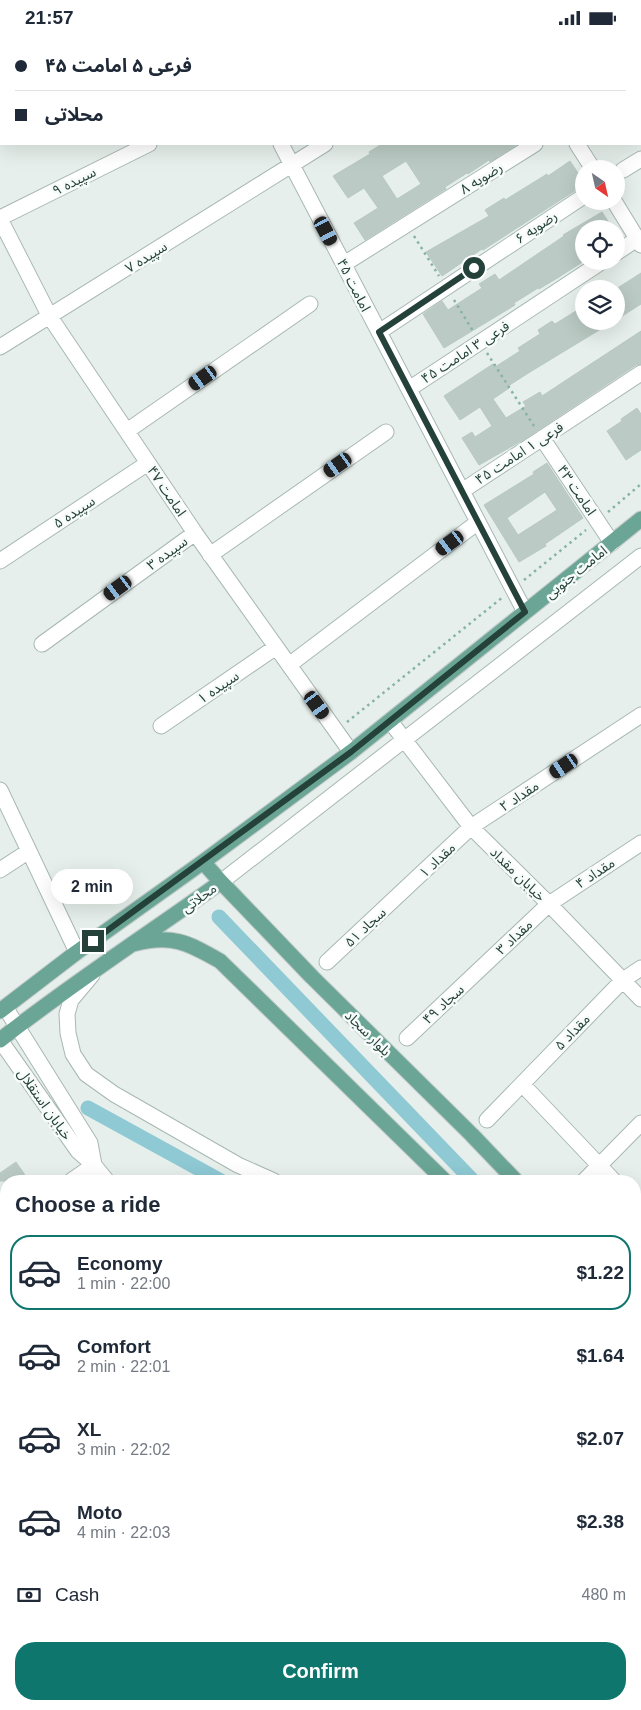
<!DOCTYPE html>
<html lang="en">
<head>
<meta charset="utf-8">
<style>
  :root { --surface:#fff; --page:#f6f6f7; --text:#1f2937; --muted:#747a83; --line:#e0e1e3; --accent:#0f766e }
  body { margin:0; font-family:Arial,"Noto Sans Arabic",sans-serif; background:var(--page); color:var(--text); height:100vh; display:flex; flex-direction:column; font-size:19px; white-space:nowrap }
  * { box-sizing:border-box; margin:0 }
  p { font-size:16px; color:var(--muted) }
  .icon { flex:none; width:28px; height:28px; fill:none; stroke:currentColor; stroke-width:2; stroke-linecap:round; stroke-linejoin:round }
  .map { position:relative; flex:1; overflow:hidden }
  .panel { position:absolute; left:0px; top:1140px; width:641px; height:535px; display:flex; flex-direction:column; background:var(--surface); border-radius:20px 20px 0 0; box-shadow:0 5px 20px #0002 }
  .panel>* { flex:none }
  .top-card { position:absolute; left:0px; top:0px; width:641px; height:110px; box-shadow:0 5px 20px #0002; display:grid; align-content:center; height:110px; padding:0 15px; background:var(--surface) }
  .needle { width:32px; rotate:146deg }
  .buttons { position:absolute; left:575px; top:125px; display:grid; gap:10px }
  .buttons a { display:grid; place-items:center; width:50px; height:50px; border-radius:50%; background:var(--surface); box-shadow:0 5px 20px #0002; font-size:25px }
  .end { position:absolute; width:22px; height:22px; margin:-11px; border:6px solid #24423a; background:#fff; box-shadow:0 0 0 2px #fff }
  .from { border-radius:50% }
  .bubble { position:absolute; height:35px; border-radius:18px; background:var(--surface); box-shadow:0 5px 20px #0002; font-size:16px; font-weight:700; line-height:35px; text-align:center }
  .car { position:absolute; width:15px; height:30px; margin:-15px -8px; border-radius:6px; box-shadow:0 0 4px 1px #0007; background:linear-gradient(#222 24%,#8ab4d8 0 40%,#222 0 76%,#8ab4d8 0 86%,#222 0) }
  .top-card b { display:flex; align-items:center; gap:18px; height:48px; font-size:19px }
  .top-card b+b { border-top:1px solid var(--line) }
  .top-card i { width:12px; height:12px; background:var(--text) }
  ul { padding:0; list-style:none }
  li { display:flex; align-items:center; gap:15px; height:75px; margin:0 10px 8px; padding:0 5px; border:2px solid transparent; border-radius:20px }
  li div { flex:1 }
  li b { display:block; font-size:19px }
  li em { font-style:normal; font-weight:700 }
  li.active { border-color:var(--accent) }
  li>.icon { width:45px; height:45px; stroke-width:1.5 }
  h2 { padding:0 15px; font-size:22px; line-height:60px }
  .pay { display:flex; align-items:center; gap:12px; height:55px; padding:0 15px; font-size:19px }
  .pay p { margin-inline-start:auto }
  .primary-button { display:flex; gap:10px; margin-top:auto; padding:10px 15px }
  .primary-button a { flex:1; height:58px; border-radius:20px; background:var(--accent); color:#fff; font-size:20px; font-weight:700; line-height:58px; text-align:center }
  .status { display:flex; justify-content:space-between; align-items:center; height:35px; padding:0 25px; background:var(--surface); direction:ltr }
  .status svg { height:14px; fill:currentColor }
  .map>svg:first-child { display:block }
  .water { fill:#8ec9d4 }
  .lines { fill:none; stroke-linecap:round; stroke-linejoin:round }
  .canal { stroke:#8ec9d4; stroke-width:15 }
  .building { fill:#bbcac4; stroke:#b8c9c2; fill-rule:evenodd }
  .minor-casing { stroke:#a8b8b2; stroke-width:17 }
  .major-casing { stroke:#c2cac8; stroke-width:17 }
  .path { stroke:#86b3a5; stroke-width:2.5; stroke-dasharray:2.5 4; stroke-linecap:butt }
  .minor { stroke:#fff; stroke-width:15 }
  .major { stroke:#6aa596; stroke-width:15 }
  .route { stroke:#24423a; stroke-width:6 }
  .labels { text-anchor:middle; stroke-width:5; stroke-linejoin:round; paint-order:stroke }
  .street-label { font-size:14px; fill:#24423a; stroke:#f7fbf9 }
</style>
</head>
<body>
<div class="status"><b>21:57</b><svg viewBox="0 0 49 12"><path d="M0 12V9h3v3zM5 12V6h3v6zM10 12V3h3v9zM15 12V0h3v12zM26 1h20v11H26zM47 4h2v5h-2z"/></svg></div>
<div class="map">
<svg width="641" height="1675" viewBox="0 0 641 1675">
  <rect width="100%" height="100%" fill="#e6efeb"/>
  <path class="water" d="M317,1669h67l-8,6h-54z"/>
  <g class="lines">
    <path class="canal" d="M219,882l254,264
      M88,1073l133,73
      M635,1301l2,1"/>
  </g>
  <path class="building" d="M382,109h136l-28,18 -1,-2 -21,14 -1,-1 -22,14 1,2 -81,51 -11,-17 24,-15 -14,-20 -16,10 -15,-22 37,-22 -1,-2zM406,126l15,23 -24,15 -15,-23z
    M570,126l14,21v5l-5,1 -96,62 -1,-1 -40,27 -16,-24 63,-36 -4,-6 19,-12 1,2 42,-26 1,2z
    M602,177l11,17h-29v32l-25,16 -20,12 -1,-1 -24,15 1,2 -71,43 -21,-34 19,-13 6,9 34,-22 -3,-4 16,-10 4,6 65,-44 -1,-1z
    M641,238v31l-25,16v-31z
    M584,271v15h30l-84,51 -22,14 1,2 -16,11 13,19 20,-12 -3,-4 17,-10 2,4 99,-65v33l-5,1 -113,75 -44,25 -17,-27 10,-6 3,5 17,-11 -12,-19 -20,13 -16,-24 49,-32 2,3 25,-16 -2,-3 22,-14 -2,-4 14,-9 3,3z
    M637,373l4,6v36l-15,10 -19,-29 15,-10 -1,-2z
    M547,428l36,55 -38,26 1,2 -27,16 -35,-57 50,-31 -1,-2zM545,457l12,18 -39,25 -11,-17z
    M16,1127l13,19h-29v-8z"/>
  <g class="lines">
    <defs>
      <path id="minor" d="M224,0l1,1
        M94,1l3,-1
        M240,1l2,-1
        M497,1l2,-1
        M640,2l1,-1
        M0,48l1,-1
        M281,109l244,468
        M577,109l16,25
        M623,135l18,-11
        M614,166l27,44
        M0,183l149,-74
        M0,184l50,98 145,216 156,219
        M616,218l21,-14
        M344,229l191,-120
        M379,297l205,-136
        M0,312l325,-203
        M409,354l194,-128
        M127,396l183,-127
        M542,403l70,105
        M462,456l179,-118
        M210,520l176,-123
        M0,526l148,-98
        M42,609l153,-111
        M289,630l189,-143
        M390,686l81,106 78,77 92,95
        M161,691l115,-79
        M0,755l77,162
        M0,835l29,-19
        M221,847l420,-326
        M327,927l144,-135 170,-112
        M92,940l-21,25 -4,14 1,19 5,21 13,20 28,20 124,71 36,16
        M5,972l85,136 4,22
        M407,1003l142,-134 92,-61
        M0,1005l78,111 16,14 13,16
        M522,1049l92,97
        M487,1085l136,-140 18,-12
        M71,1146l23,-16
        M584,1146l57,-58
        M635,1169l6,6
        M0,1199l6,-5
        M635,1232l6,-4
        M0,1389l6,-4
        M635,1487l6,-5
        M0,1593l6,8
        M635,1594l6,-5
        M0,1627l6,9
        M30,1669l5,6
        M56,1669l4,6
        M493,1669l5,6
        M525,1675l9,-6"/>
      <path id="major" d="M221,847l91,95 160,158 44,46
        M133,909c38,-10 54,-2 87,17l225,220
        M0,976l77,-59 126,-90 148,-110 290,-233
        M0,1005c71,-56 147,-105 221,-158l-18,-20
        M635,1262l6,5
        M635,1340l6,6
        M635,1371l6,-4
        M635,1406l6,-1
        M187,1675l9,-6
        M220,1675l8,-6"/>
    </defs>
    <use href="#minor" class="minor-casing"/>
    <use href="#major" class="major-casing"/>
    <path class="path" d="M414,201l25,40
      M454,265l19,31
      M487,318l47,73
      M608,477l33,-28
      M524,545l62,-50
      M347,687l156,-125
      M0,1572l6,-4
      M110,1675v-2h17l28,-4
      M254,1675l9,-6"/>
    <use href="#minor" class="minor"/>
    <use href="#major" class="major"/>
  </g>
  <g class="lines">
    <path class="route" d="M93,906l258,-189 174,-140 -146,-280 95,-64"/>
  </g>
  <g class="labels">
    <g class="street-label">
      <text transform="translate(481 143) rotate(-32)" y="5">رضویه ۸</text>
      <text transform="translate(74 146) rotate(-27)" y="5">سپیده ۹</text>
      <text transform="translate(536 192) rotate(-34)" y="5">رضویه ۶</text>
      <text transform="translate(146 222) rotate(-32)" y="5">سپیده ۷</text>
      <text transform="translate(354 250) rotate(63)" y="5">امامت ۴۵</text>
      <text transform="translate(465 317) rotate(-33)" y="5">فرعی ۳ امامت ۴۵</text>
      <text transform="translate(519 418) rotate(-33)" y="5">فرعی ۱ امامت ۴۵</text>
      <text transform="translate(577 455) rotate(56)" y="5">امامت ۴۳</text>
      <text transform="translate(167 456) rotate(56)" y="5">امامت ۴۷</text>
      <text transform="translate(74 477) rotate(-33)" y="5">سپیده ۵</text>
      <text transform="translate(167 518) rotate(-36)" y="5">سپیده ۳</text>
      <text transform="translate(576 537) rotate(-39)" y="5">امامت جنوبی</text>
      <text transform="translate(218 652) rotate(-34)" y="5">سپیده ۱</text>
      <text transform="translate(519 761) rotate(-33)" y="5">مقداد ۲</text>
      <text transform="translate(437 825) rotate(-43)" y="5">مقداد ۱</text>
      <text transform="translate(595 838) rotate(-33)" y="5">مقداد ۴</text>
      <text transform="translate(518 839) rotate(44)" y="5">خیابان مقداد</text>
      <text transform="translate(199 863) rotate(-36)" y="5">محلاتی</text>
      <text transform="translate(365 892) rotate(-43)" y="5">سجاد ۵۱</text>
      <text transform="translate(514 902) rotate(-43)" y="5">مقداد ۳</text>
      <text transform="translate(443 969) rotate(-43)" y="5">سجاد ۴۹</text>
      <text transform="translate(572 997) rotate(-46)" y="5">مقداد ۵</text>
      <text transform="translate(368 998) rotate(45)" y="5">بلوار سجاد</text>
      <text transform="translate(45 1069) rotate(55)" y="5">خیابان استقلال</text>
    </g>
  </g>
</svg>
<div class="buttons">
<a><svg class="needle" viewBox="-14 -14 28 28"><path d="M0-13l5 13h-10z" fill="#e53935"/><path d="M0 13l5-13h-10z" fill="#747a83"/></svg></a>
<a><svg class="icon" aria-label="locate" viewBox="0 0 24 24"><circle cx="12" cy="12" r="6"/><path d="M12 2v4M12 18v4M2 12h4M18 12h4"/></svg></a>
<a><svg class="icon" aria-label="layers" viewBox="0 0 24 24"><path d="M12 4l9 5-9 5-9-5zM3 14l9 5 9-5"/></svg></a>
</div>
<i class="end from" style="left:474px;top:233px"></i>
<i class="end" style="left:93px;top:906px"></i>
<div class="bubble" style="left:51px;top:834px;width:82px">2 min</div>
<i class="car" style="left:326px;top:196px;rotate:152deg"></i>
<i class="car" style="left:203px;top:343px;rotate:235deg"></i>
<i class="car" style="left:338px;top:430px;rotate:235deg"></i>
<i class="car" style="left:450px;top:508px;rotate:234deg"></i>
<i class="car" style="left:118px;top:553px;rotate:234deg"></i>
<i class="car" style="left:317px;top:670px;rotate:144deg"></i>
<i class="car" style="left:564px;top:731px;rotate:236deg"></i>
<div class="top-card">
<b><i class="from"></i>فرعی ۵ امامت ۴۵</b>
<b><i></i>محلاتی</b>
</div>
<section class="panel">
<h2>Choose a ride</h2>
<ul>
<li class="active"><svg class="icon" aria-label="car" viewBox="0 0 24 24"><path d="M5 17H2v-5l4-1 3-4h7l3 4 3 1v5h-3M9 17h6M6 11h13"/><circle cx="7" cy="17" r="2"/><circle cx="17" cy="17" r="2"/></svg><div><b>Economy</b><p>1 min · 22:00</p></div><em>$1.22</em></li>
<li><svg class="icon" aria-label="car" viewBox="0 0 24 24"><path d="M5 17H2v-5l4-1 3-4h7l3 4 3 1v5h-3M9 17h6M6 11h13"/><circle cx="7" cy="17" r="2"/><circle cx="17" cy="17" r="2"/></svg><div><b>Comfort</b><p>2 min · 22:01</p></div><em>$1.64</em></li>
<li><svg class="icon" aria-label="car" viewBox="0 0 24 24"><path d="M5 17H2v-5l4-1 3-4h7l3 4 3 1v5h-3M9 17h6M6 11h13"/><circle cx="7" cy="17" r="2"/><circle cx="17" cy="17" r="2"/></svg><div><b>XL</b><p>3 min · 22:02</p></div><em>$2.07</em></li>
<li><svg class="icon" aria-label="car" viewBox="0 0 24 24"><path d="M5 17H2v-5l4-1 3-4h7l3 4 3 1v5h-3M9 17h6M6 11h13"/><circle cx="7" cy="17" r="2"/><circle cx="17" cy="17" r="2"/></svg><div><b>Moto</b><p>4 min · 22:03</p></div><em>$2.38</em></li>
</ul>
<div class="pay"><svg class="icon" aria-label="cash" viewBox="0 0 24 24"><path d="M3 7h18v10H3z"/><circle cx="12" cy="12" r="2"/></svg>Cash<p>480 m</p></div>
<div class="primary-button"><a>Confirm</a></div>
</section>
</div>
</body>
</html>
